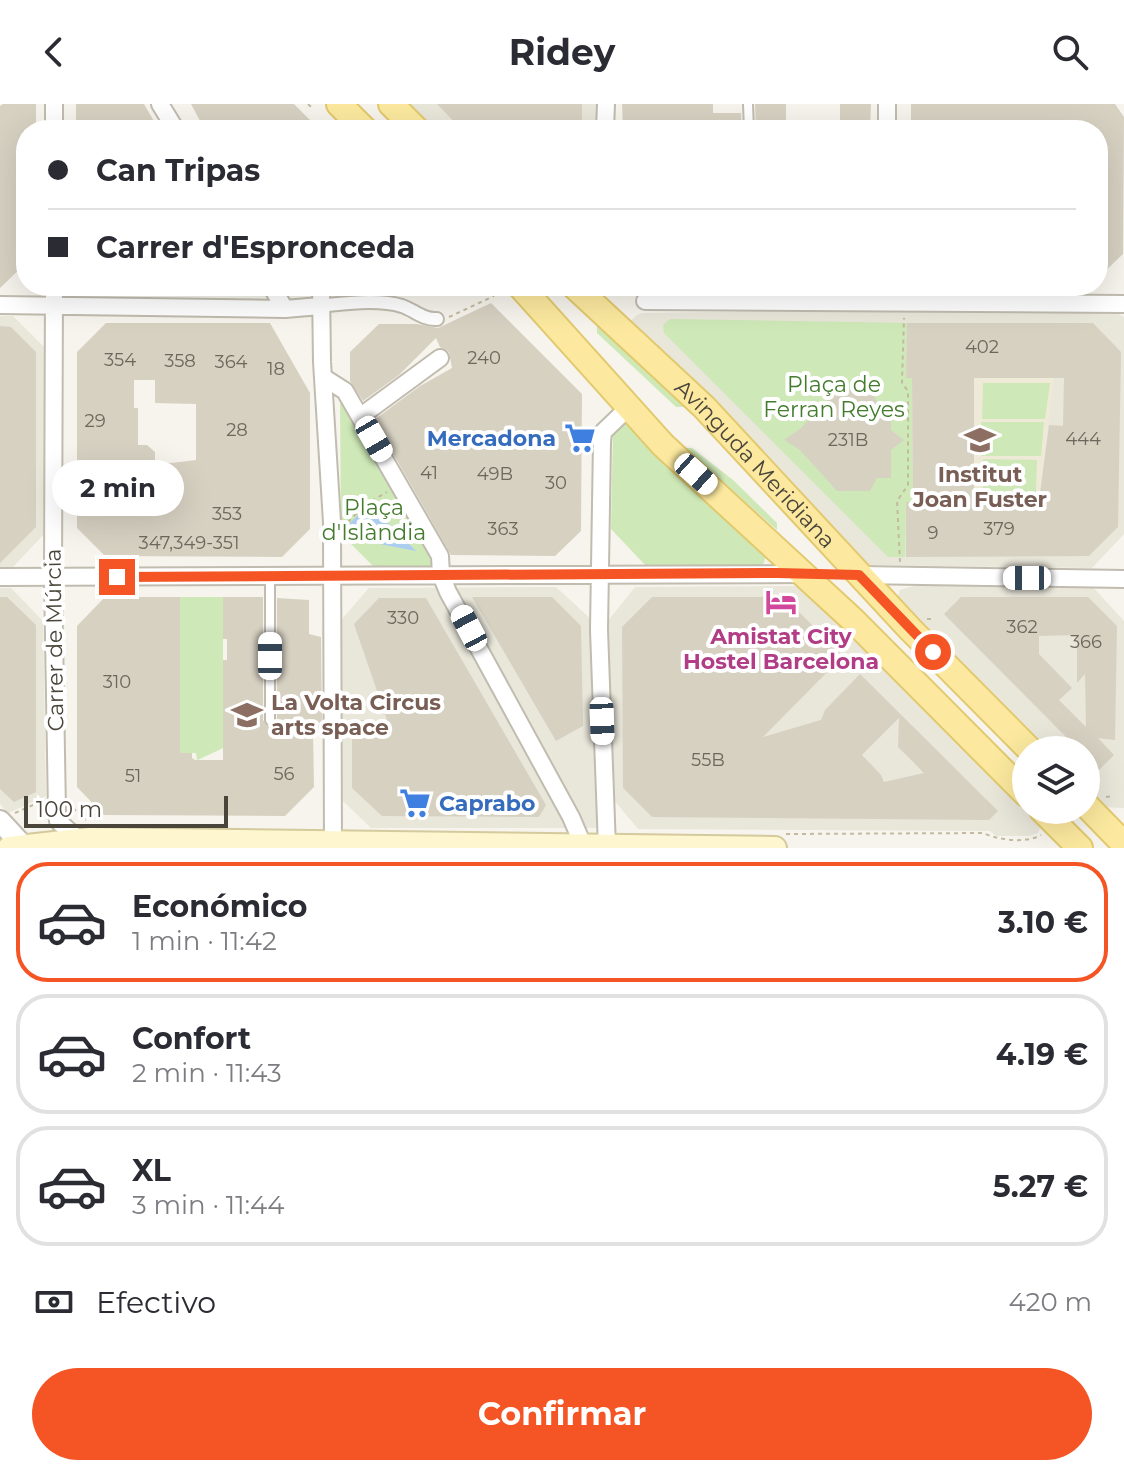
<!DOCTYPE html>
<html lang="es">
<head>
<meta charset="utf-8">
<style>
  :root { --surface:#fff; --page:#f7f7f7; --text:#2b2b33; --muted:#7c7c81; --line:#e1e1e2; --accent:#f55524 }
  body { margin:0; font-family:Montserrat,sans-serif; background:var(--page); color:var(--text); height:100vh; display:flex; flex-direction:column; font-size:30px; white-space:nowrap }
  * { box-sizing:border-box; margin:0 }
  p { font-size:26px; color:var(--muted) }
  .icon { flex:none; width:44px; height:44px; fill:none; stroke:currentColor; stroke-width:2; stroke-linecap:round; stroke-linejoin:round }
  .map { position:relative; height:744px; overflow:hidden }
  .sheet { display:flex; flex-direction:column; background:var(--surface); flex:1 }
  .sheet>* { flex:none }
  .hud { position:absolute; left:16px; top:16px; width:1092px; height:176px; border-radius:32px; box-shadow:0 8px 32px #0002; display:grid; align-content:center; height:176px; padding:0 32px; background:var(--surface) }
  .controls { position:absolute; left:1012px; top:632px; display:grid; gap:16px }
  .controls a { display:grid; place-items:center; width:88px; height:88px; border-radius:50%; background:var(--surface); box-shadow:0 8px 32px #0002; font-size:40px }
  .scale { position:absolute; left:24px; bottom:20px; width:204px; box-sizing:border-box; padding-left:8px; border:4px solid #4a453a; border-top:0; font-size:22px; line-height:28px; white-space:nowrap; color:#4a453a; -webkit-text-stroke:6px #fff; paint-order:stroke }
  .end { position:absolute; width:36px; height:36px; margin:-18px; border:10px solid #f55524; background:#fff; box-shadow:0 0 0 4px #fff }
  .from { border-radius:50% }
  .bubble { position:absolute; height:56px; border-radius:28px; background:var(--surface); box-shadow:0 8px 32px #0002; font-size:26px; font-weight:700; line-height:56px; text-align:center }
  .car { position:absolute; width:24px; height:48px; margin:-24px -12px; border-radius:10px; box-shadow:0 0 6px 2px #0007; background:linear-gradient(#fff 24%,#345 0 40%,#fff 0 76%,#345 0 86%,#fff 0) }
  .hud b { display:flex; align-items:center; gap:28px; height:76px; font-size:30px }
  .hud b+b { border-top:2px solid var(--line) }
  .hud i { width:20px; height:20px; background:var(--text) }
  ul { padding:14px 0 0; list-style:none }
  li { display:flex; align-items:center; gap:24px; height:120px; margin:0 16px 12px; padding:0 16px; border:4px solid var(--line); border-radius:32px }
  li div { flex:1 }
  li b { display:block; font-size:30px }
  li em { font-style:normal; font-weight:700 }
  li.active { border-color:var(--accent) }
  li>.icon { width:72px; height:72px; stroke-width:1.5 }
  .pay { display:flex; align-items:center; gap:20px; height:88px; padding:0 32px; font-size:30px }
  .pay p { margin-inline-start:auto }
  .cta { display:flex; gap:16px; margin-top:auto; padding:16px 32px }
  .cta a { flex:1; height:92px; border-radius:48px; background:var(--accent); color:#fff; font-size:32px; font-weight:700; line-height:92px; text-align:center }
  header { display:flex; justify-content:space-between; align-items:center; height:104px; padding:0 32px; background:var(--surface); font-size:36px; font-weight:700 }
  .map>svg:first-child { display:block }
  .residential { fill:#e9e6da }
  .education { fill:#eeead7 }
  .green { fill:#cee8b7 }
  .water { fill:#abcef0 }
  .building { fill:#d7d1c2; fill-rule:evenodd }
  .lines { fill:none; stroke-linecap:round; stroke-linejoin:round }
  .service-casing { stroke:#c1bcaf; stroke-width:12 }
  .pedestrian-casing { stroke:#c1bcaf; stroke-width:16 }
  .minor-casing { stroke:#c1bcaf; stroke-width:20 }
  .tertiary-casing { stroke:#c1bcaf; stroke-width:24 }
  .secondary-casing { stroke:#d4ca9d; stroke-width:26 }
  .primary-casing { stroke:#e2c96e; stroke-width:28 }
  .path { stroke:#c3baa0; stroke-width:2; stroke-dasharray:4 4; stroke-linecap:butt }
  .service { stroke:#fff; stroke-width:8 }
  .pedestrian { stroke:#fff; stroke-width:12 }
  .minor { stroke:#fff; stroke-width:16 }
  .tertiary { stroke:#fff; stroke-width:20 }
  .secondary { stroke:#fdf6ce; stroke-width:22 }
  .primary { stroke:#fce99f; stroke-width:24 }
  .route { stroke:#f55524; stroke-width:10 }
  .labels { text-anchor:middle; stroke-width:8; stroke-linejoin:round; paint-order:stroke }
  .number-label { font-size:18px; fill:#6d685c }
  .park-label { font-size:22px; fill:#447c2d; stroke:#fff }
  .shop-label { font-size:22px; font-weight:bold; fill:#366cbe; stroke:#fff; text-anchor:end }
  .street-label { font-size:22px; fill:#4a453a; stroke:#fff }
  .education-label { font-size:22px; font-weight:bold; fill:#785e54; stroke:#fff }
  .hotel-label { font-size:22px; font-weight:bold; fill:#b23c85; stroke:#fff }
</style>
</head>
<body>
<header><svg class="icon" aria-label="back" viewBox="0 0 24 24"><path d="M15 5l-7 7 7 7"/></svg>Ridey<svg class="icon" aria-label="search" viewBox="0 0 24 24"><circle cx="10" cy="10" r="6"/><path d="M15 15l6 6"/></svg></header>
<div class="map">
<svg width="1124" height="744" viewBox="0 0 1124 744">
  <rect width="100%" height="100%" fill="#f6f4ec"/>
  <path class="residential" d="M402,0h195v26h-169z
    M1107,203l17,10v217l-32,34 -229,-3 -234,-243 8,-7 6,-2z
    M0,212h13l32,32 1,184 -34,36h-12z
    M1090,480l34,37v187l-21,-1 -17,-16v-41h-41l-147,-145 -1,-5 3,-10 18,-5z
    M803,482l217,215 6,9h4l9,10 2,5 -3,8 -8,3h-34l-6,-5 -352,-2 -25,-30 -6,-177 28,-35z
    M556,483l38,35 5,206h-228l-28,-27 -1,-182 27,-31z
    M0,484h11l32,33 3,175 -38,17 -8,-9z"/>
  <path class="education" d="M912,274h142l-15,123 -126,1z"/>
  <path class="green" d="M670,215l237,4 -1,55h6l1,124h-7l-1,55h-17l-224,-224 -1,-8z
    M597,219l88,84h-9l-79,-74z
    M983,279h67l-5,36h-63z
    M340,290l98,172 -64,1 -33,-33z
    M625,317l141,130 -2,12 -4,3 -113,1 -36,-38 2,-98z
    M981,318h63l-3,34h-60z
    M685,344h7l41,32 44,43v7z
    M983,355l54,1 -1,32h-53z
    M180,493h43v151l-23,11 -3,1 -1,-7h-16z"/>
  <path class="water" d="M369,400l47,47 -42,-8 -7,-9 -9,3 -11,-11z"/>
  <path class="building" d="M3,0h33v26h-10v133l-26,25v-182z
    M76,0h68l15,26h-83z
    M191,0h103l16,16v10h-49l-8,-8 -9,8h-39z
    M437,0h145v26h-120z
    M622,0h91v9h28l1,17h-119z
    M755,0h31v26h-30z
    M840,0h31l-1,26h-30z
    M911,0h204l9,13 -1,137 -25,24v-148h-187z
    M491,199l91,91 -1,137 -26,25 -104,-1 -77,-135 46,-34 32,-18 -3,-16 -9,-5 -4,-9 -37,37 -36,26 -13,-20v-29l29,-28h38l21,4z
    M106,219h164l40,70v136l-28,28 -177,-1 -28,-28v-176zM134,276h21v23l41,1v56l-41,5v-13l-8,-7h-9v-37h-4z
    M907,219h186l28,29 -3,175 -29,29 -183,1v-55h7l-1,-124h-6zM974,274h90l-1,48 -14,-1 -10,76h-65z
    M0,222l11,1 25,25v175l-36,36z
    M837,286h33l7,12h14v28l13,10 -13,10v28h-14l-7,13h-33l-37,-41 -16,-10 16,-11z
    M0,493h7l29,28v167l-22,10 -14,-13z
    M105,493h75v156h12v5l3,2h28v-100h4v-21h-4v-42h40v123l6,7 5,-1 3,-6v-122l32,2v34l12,3 1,93 -9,2 1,55 -29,29 -181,-1 -27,-28v-161z
    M472,493h80l29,29 2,100 -27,15z
    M652,493h132l59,59 -80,81 58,-17 4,-10 35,-36 138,137 -9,9 -337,-3 -29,-29 -1,-161zM899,614l-1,29 26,26 -40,9 -3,-7 -19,-20z
    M961,493h127l29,29 -2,114 -17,-2 16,17 -15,15 -13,-13v-7h-7l-135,-136zM1077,531v48l8,-9 1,53 -27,-27 13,-12 -33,-34v-18z
    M379,494h47l120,207 -7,12 -157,-1 -30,-28v-68h35l-33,-96z"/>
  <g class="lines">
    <defs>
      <path id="service" d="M748,0l1,26
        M270,616v-143"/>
      <path id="pedestrian" d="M320,202c24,-3 59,-7 82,0 12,4 21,14 35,13"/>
      <path id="minor" d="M160,0l16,26
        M54,26v-26
        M605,26l1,-26
        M887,26v-26
        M54,182l-1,291 4,235 1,9 21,19
        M271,182l14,23
        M321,182l1,76 10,160 1,326
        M645,197l479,3
        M0,201l285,4 35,-3
        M323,273l22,14 95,165 1,19 7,17 123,225 12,28
        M361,312l79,-58
        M859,471l265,4
        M0,473l803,-3
        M607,744l-8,-218 3,-188 1,-10 25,-24"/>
      <path id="tertiary" d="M0,717l25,27"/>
      <path id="secondary" d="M9,744l81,-9 685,9"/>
      <g id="primary">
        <path d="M339,0l26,26"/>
        <path d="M391,0l26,26"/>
        <path d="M520,182l143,159 190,175 173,174"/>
        <path id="s1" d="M574,182l130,121 206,222 120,121"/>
        <path d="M1086,701l38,39"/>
        <path d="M1042,706l38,38"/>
      </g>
    </defs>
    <use href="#service" class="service-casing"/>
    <use href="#pedestrian" class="pedestrian-casing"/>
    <use href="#minor" class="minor-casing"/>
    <use href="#tertiary" class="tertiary-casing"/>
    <use href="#secondary" class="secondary-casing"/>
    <use href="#primary" class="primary-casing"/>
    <path class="path" d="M308,0l3,3
      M449,213l45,-21
      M348,418l18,-18 21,-12
      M900,458l-3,-61 11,-16v-94l-6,-8 2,-65
      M927,515h7
      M1106,693l7,-1
      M73,704l13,12
      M15,709l27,-12
      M786,730l197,-1c16,7 42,11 58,2"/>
    <use href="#service" class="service"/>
    <use href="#pedestrian" class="pedestrian"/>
    <use href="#minor" class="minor"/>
    <use href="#tertiary" class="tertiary"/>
    <use href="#secondary" class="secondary"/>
    <use href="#primary" class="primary"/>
  </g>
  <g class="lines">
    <path class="route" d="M117,473l660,-4 82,2 74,77"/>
  </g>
  <defs>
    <symbol id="supermarket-bare" viewBox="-9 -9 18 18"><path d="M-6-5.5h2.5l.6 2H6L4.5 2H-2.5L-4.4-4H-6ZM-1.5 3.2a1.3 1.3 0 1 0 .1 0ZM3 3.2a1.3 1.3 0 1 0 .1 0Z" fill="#3f7fe0" stroke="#fff" stroke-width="2.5" paint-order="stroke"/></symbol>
    <symbol id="school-bare" viewBox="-9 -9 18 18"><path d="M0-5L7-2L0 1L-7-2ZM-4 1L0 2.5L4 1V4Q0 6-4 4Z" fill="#8d6e63" stroke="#fff" stroke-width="2.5" paint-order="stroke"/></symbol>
    <symbol id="hotel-bare" viewBox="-9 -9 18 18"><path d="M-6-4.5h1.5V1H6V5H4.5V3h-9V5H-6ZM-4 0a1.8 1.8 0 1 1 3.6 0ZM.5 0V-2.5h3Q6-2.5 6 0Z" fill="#d1479c" stroke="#fff" stroke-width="2.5" paint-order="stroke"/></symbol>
    <symbol id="university-bare" viewBox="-9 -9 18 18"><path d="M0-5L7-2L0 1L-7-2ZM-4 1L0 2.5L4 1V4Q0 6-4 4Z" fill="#8d6e63" stroke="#fff" stroke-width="2.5" paint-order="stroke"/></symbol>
  </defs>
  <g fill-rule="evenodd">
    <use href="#supermarket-bare" x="558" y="312" width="44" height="44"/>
    <use href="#school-bare" x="958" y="314" width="44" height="44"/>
    <use href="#hotel-bare" x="759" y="476" width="44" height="44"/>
    <use href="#university-bare" x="225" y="589" width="44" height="44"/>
    <use href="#supermarket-bare" x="393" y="677" width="44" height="44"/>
  </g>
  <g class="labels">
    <g class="number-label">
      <text x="982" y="249">402</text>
      <text x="484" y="260">240</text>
      <text x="120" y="262">354</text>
      <text x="180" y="263">358</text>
      <text x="231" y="264">364</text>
      <text x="276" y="271">18</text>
      <text x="95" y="323">29</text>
      <text x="237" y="332">28</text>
      <text x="1083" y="341">444</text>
      <text x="848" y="342">231B</text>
      <text x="429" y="375">41</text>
      <text x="495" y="376">49B</text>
      <text x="556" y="385">30</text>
      <text x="227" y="416">353</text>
      <text x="503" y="431">363</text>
      <text x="999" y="431">379</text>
      <text x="933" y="435">9</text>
      <text x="189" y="445">347,349-351</text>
      <text x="403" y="520">330</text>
      <text x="1022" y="529">362</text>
      <text x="1086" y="544">366</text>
      <text x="117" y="584">310</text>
      <text x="708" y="662">55B</text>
      <text x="284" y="676">56</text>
      <text x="133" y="678">51</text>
    </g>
    <g class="park-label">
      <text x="834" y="288">Plaça de<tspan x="834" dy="25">Ferran Reyes</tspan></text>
      <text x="374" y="411">Plaça<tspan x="374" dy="25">d'Islàndia</tspan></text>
    </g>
    <g class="shop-label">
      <text x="556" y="342">Mercadona</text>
      <text x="439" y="707" text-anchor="start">Caprabo</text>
    </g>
    <g class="street-label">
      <text dy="8" stroke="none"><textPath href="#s1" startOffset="254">Avinguda Meridiana</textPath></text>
      <text transform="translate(54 536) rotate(-91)" y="8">Carrer de Múrcia</text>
    </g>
    <g class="education-label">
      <text x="980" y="378">Institut<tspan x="980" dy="25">Joan Fuster</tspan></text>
      <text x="271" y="606" text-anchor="start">La Volta Circus<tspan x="271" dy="25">arts space</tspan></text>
    </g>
    <g class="hotel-label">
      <text x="781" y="540">Amistat City<tspan x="781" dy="25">Hostel Barcelona</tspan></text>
    </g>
  </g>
</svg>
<div class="controls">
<a><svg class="icon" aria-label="layers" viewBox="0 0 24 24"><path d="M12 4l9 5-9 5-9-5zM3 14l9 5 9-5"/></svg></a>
</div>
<div class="scale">100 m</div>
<i class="end from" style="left:933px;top:548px"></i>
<i class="end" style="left:117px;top:473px"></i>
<div class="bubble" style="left:52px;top:356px;width:132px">2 min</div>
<i class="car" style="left:374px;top:335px;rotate:150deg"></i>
<i class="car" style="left:696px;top:370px;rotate:132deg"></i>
<i class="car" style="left:1027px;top:474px;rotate:270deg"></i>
<i class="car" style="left:469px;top:524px;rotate:332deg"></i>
<i class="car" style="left:270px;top:552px;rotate:0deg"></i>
<i class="car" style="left:602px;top:617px;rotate:178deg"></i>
<div class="hud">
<b><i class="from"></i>Can Tripas</b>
<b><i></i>Carrer d'Espronceda</b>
</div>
</div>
<section class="sheet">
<ul>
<li class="active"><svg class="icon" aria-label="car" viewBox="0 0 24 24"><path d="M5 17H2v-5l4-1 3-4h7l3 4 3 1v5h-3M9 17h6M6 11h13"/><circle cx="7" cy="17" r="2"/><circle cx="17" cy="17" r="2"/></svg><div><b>Económico</b><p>1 min · 11:42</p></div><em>3.10 €</em></li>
<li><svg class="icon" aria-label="car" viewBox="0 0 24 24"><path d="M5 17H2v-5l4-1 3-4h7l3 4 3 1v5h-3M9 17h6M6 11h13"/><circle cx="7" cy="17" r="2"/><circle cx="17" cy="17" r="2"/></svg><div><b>Confort</b><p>2 min · 11:43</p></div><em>4.19 €</em></li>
<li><svg class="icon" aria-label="car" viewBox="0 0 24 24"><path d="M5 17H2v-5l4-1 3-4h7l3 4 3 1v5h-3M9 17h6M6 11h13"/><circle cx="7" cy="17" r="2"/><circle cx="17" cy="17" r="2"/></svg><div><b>XL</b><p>3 min · 11:44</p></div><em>5.27 €</em></li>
</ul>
<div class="pay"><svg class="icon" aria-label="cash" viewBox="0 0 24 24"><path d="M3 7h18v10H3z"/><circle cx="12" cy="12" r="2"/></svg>Efectivo<p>420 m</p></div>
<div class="cta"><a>Confirmar</a></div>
</section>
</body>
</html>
